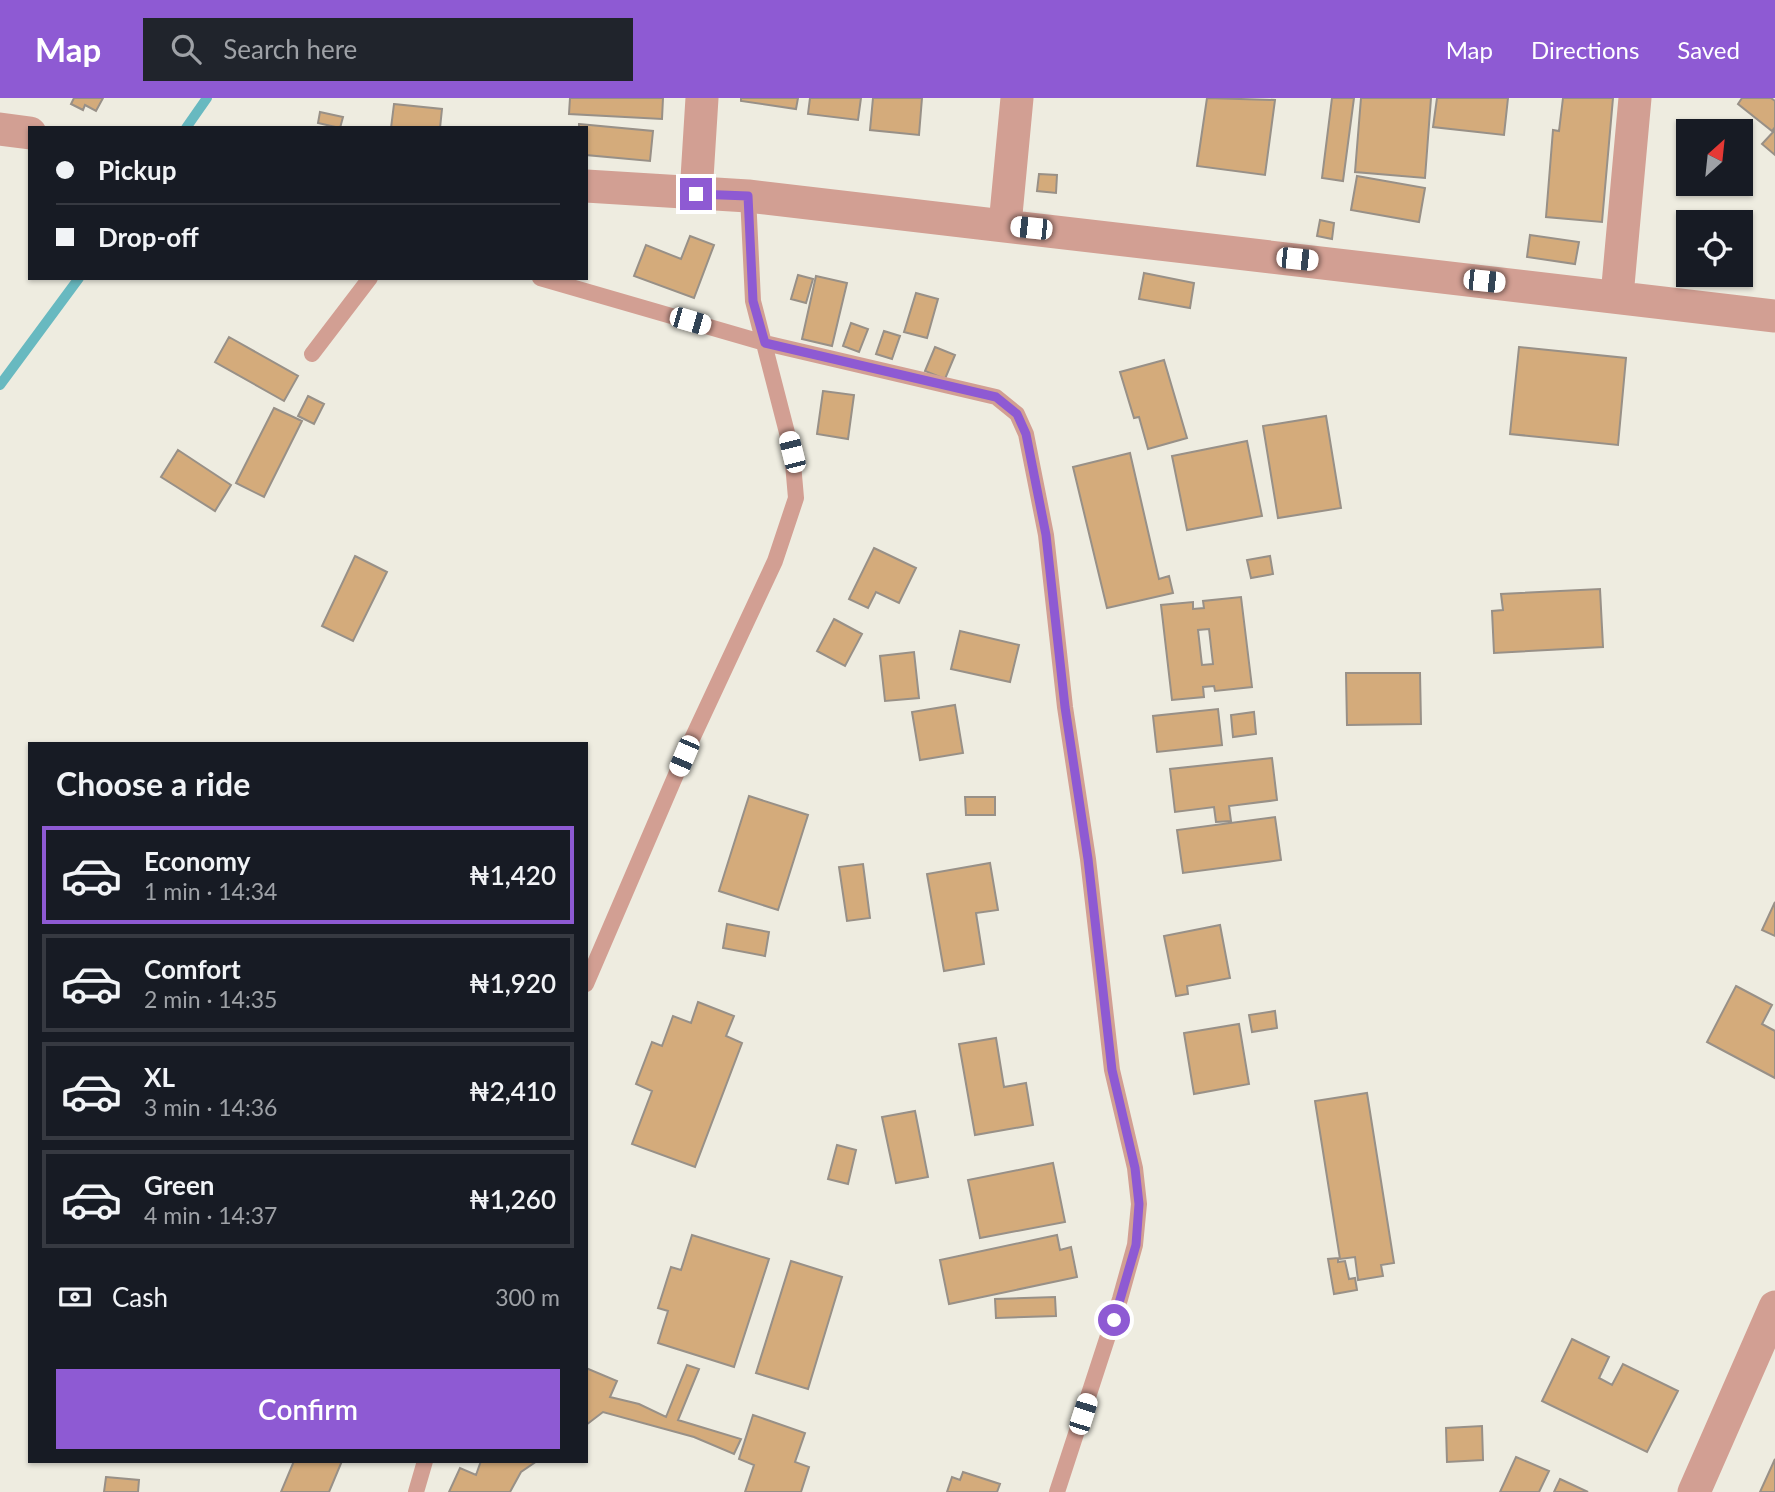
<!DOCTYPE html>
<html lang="en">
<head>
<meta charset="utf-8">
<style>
  :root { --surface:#171b24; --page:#20242c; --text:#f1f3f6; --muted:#9ea1a6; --line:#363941; --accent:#8e5ad3 }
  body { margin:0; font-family:Lato,sans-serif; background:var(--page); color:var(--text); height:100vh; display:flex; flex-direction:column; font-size:26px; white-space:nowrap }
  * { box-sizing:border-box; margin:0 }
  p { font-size:23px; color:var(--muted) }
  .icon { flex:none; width:38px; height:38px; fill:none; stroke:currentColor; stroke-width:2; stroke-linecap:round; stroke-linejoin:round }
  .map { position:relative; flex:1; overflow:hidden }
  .drawer { position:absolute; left:28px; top:644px; width:560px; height:721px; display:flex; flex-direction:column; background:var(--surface); border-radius:0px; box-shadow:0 2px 5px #0004 }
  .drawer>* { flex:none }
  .hud { position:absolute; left:28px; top:28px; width:560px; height:154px; border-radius:0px; box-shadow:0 2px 5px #0004; display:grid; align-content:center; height:154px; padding:0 28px; background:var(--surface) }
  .needle { width:46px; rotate:27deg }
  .tools { position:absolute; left:1676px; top:21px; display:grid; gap:14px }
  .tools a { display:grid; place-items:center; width:77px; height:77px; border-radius:0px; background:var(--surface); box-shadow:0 2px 5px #0004; font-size:35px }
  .end { position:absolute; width:32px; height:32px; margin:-16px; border:9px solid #8e5ad3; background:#fff; box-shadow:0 0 0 4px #fff }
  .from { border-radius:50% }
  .car { position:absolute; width:21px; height:42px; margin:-21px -10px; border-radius:9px; box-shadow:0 0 5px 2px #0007; background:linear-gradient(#fff 24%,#345 0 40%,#fff 0 76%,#345 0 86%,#fff 0) }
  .hud b { display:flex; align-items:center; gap:24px; height:66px; font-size:26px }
  .hud b+b { border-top:2px solid var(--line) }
  .hud i { width:18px; height:18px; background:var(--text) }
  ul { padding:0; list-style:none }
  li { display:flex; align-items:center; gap:21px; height:98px; margin:0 14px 10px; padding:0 14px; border:4px solid var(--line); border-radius:0px }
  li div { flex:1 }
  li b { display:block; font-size:26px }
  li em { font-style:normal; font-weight:600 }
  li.active { border-color:var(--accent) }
  li>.icon { width:63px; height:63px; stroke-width:1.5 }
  h2 { padding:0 28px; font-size:32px; line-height:84px }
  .pay { display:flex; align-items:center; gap:18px; height:77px; padding:0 28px; font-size:26px }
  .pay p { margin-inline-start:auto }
  .primary-button { display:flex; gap:14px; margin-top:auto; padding:14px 28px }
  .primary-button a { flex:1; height:80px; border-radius:0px; background:var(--accent); color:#fff; font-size:28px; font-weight:600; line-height:80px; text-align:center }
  header { display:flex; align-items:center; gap:42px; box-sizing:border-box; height:98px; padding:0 35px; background:var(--accent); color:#fff }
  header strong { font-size:33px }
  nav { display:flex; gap:38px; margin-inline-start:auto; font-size:24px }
  .search { width:490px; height:63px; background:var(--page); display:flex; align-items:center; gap:18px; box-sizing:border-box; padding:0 24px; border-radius:0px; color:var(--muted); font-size:26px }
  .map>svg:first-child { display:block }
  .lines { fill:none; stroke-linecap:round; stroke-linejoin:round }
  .stream { stroke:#68b9c0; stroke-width:10 }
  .building { fill:#d4ab7b; stroke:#989087; stroke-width:2; fill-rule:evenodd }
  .lane { stroke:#d29f93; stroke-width:16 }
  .street { stroke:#d29f93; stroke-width:33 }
  .route { stroke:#8e5ad3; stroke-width:9 }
</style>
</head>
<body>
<header>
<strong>Map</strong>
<div class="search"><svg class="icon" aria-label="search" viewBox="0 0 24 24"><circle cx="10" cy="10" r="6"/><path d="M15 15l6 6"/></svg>Search here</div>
<nav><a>Map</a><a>Directions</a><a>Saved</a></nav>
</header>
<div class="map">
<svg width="1775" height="1394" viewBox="0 0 1775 1394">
  <rect width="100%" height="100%" fill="#eeece0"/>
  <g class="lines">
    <path class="stream" d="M186,30l21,-30
      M0,287l79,-107"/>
  </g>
  <path class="building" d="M74,0h29l-7,13 -11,-6 -2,5 -12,-6z
    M570,0h93l-1,21 -93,-5z
    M741,0h57l-2,11 -55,-8z
    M810,0h51l-3,22 -50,-6z
    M873,0h49l-3,37 -49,-5z
    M1207,0l68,2 -10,75 -68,-9z
    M1332,0h22l-11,83 -21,-3z
    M1361,0h70l-6,80 -70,-6z
    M1437,0h71l-4,37 -71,-8z
    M1563,0h50l-11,124 -56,-5 7,-87 6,1z
    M1742,0h29l4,3v26l-3,4 -34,-27z
    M394,6l48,5 -2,19h-49z
    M320,14l23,5 -3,11 -22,-5z
    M579,26l74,7 -3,30 -64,-6v-27h-7z
    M1775,32v25l-13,-11z
    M1039,76l18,1 -1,18 -19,-2z
    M1357,78l68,12 -6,34 -68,-12z
    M1320,122l14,3 -2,16 -15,-3z
    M1530,137l49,7 -4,22 -48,-7z
    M690,138l24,9 -20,53 -60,-22 12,-31 35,14z
    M1144,175l50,10 -4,25 -51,-9z
    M798,177l15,4 -7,24 -15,-4z
    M816,178l31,7 -15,63 -30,-7z
    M916,195l22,6 -11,39 -23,-6z
    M851,225l17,6 -9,23 -16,-6z
    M884,233l16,5 -8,23 -16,-5z
    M229,239l69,39 -14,25 -69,-39z
    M935,249l20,8 -10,24 -20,-8z
    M1519,249l107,11 -8,87 -108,-11z
    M1164,262l23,78 -39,11 -9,-32 -5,1 -14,-46z
    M823,293l31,4 -6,44 -31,-5z
    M308,298l16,8 -10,20 -16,-8z
    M274,310l28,13 -38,76 -28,-14z
    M1326,318l15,92 -63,10 -15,-92z
    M1247,343l15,75 -75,14 -15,-74z
    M178,352l53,35 -16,26 -54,-34z
    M1130,355l29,126 10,-3 4,17 -66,15 -34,-141z
    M874,450l42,20 -17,35 -23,-11 -8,16 -19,-9z
    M355,458l32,16 -34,69 -31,-15z
    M1270,458l3,18 -22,4 -4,-18z
    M1600,491l3,58 -109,6 -2,-42 11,-1 -2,-16z
    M1241,499l11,90 -37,4 -1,-5 -11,1 1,10 -32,3 -11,-95 32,-3v7l11,-1 -1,-7zM1209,531l4,35 -11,1 -4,-35z
    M834,521l28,15 -17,32 -28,-15z
    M960,533l59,14 -9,37 -59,-13z
    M914,554l5,46 -34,3 -5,-45z
    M1346,575h74l1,51 -74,1z
    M955,607l8,48 -43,7 -8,-48z
    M1218,611l4,36 -65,7 -4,-36z
    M1254,614l2,22 -23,3 -2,-22z
    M1272,660l5,42 -48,6 2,15 -15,1 -2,-15 -39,5 -5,-43z
    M749,698l59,19 -30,95 -59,-19z
    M965,699h30v18h-29z
    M1275,719l6,43 -98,13 -6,-43z
    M990,765l8,47 -22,3 8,51 -40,7 -17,-97z
    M863,766l7,54 -23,3 -8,-54z
    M1775,804v34l-13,-6z
    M727,826l42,8 -4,24 -42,-8z
    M1220,827l10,53 -43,8 1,8 -12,2 -12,-60z
    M1736,888l36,19 -10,19 13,7v47l-68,-36z
    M698,904l36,14 -8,20 16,7 -47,124 -63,-23 20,-53 -16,-7 16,-42 10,4 11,-30 18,7z
    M1275,913l2,17 -25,4 -3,-17z
    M1239,926l10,60 -55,10 -10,-61z
    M996,940l8,49 22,-4 7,42 -58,10 -16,-91z
    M1367,995l27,170 -13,2 2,11 -25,4 -3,-23 -15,2 -25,-158z
    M915,1013l13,66 -32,6 -14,-66z
    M837,1047l19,5 -8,34 -20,-5z
    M1053,1065l12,59 -85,16 -12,-58z
    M692,1137l77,24 -35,108 -76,-24 10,-32 -10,-3 13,-41 10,3z
    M1057,1137l3,15 11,-3 6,30 -128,27 -9,-44z
    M1338,1160v4l7,-1 4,18 6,-1 2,12 -23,4 -6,-35z
    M791,1163l51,16 -34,112 -52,-16z
    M1055,1199l1,19 -60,2 -1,-19z
    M1572,1241l37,18 -10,21 13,7 11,-21 55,27 -31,61 -105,-51z
    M687,1267l12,4 -21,51 63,19 -7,15 -40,-17 -91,-25 -17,13v-57l31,13 -7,16 29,7 27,13z
    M753,1317l52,18 -10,29 14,5 -8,25h-56l9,-27 -15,-6z
    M1482,1328l1,34 -36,2 -1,-34z
    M1516,1359l33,14 -10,21h-39z
    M1775,1361v33h-15z
    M294,1363h48l-13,31h-48z
    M481,1363h56l-16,11 -11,20h-61l11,-24 16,7z
    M963,1374l37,12 -3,8h-50l5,-15 8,3z
    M106,1379l33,3 -1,12h-34z
    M1560,1381l28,13h-34z"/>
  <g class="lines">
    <path class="lane" d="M540,180l225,65 231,54 21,17 9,20 20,101 19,172 23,152 24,211 23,98 4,36 -4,41 -15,54 -63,193
      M312,256l58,-76
      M586,886l98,-228 91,-195 21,-63 -4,-46 -39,-151 -5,-105
      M416,1394l9,-31"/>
    <path class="street" d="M0,31l30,4
      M586,88l162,10 1027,120
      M696,96l6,-96
      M1005,127l12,-127
      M1617,198l18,-198
      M1694,1394l81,-185"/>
  </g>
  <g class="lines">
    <path class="route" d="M696,96l52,2 5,105 12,42 231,54 21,17 9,20 20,101 19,172 23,152 24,211 23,98 4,36 -3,41 -22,75"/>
  </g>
</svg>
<div class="tools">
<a><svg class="needle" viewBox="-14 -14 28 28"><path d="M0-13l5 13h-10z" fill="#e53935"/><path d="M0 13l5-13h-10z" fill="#9ea1a6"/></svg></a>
<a><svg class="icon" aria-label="locate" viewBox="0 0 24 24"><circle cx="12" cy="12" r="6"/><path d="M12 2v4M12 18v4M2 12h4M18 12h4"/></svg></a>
</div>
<i class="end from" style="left:1114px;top:1222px"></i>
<i class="end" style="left:696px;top:96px"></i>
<i class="car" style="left:1031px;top:130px;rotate:276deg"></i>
<i class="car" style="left:1297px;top:161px;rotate:96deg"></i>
<i class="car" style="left:1484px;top:183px;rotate:96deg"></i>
<i class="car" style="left:690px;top:223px;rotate:106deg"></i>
<i class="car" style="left:792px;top:354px;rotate:346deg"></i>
<i class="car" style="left:684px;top:658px;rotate:203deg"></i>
<i class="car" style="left:1083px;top:1316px;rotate:18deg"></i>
<div class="hud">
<b><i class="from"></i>Pickup</b>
<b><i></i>Drop-off</b>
</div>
<section class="drawer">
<h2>Choose a ride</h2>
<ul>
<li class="active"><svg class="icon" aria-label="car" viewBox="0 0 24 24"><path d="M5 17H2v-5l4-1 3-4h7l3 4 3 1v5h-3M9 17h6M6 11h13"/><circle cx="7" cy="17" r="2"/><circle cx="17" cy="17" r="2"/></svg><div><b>Economy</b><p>1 min · 14:34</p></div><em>₦1,420</em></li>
<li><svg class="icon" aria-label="car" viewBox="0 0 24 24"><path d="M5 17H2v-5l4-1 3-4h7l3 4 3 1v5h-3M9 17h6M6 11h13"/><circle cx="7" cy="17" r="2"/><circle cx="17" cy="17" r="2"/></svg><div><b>Comfort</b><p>2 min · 14:35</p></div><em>₦1,920</em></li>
<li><svg class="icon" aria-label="car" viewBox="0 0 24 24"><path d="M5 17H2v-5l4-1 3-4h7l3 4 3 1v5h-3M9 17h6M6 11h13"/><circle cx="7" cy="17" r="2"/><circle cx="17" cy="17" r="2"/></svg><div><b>XL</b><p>3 min · 14:36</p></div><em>₦2,410</em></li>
<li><svg class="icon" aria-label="car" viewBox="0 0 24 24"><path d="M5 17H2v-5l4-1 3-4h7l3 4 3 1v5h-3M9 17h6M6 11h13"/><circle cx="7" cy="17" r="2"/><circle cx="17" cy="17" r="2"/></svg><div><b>Green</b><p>4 min · 14:37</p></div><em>₦1,260</em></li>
</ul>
<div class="pay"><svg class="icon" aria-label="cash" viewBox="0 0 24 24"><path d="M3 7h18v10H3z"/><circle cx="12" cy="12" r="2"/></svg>Cash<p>300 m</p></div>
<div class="primary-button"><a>Confirm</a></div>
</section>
</div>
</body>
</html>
